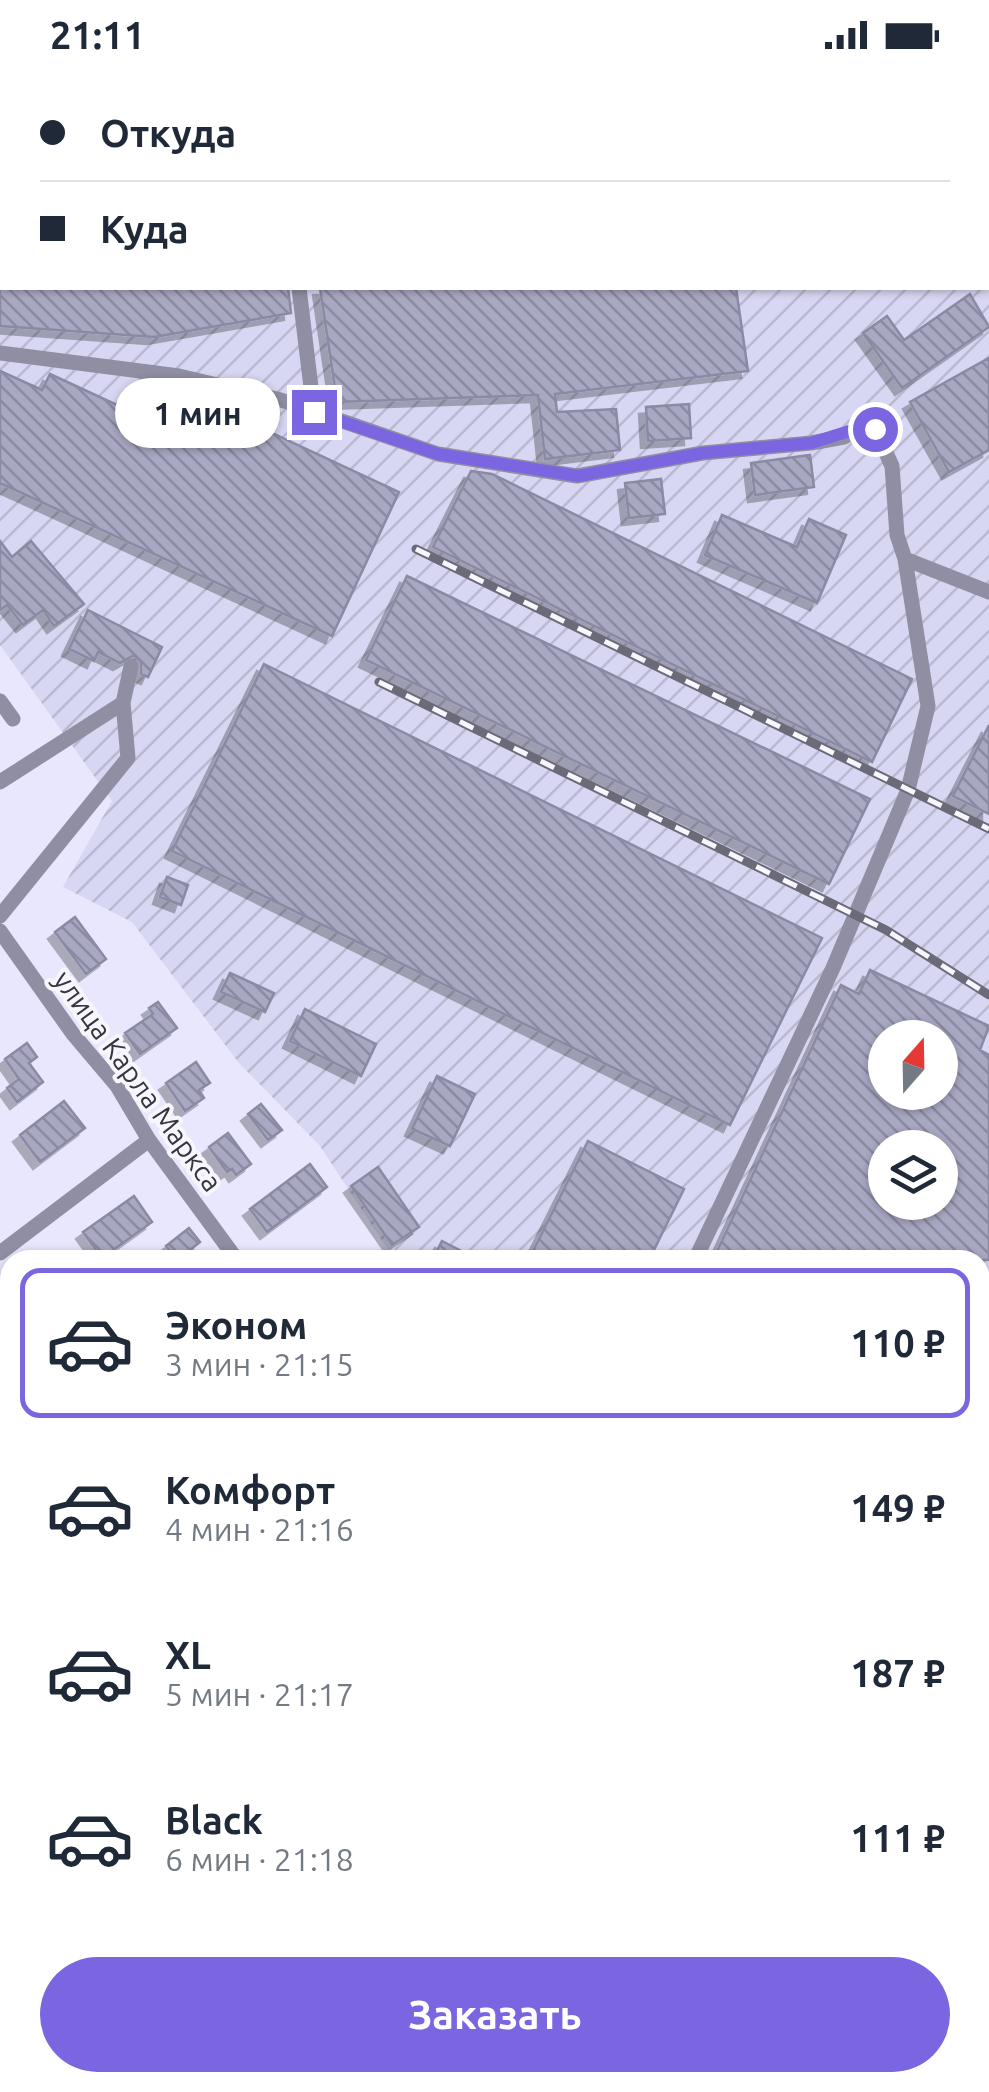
<!DOCTYPE html>
<html lang="ru">
<head>
<meta charset="utf-8">
<style>
  :root { --surface:#fff; --page:#f6f6f7; --text:#1f2937; --muted:#747a83; --line:#e0e1e3; --accent:#7b65e0 }
  body { margin:0; font-family:Ubuntu,sans-serif; background:var(--page); color:var(--text); height:100vh; display:flex; flex-direction:column; font-size:38px; white-space:nowrap }
  * { box-sizing:border-box; margin:0 }
  p { font-size:32px; color:var(--muted) }
  .icon { flex:none; width:55px; height:55px; fill:none; stroke:currentColor; stroke-width:2; stroke-linecap:round; stroke-linejoin:round }
  .map { position:relative; flex:1; overflow:hidden }
  .sheet { position:absolute; left:0px; top:1180px; width:990px; height:842px; display:flex; flex-direction:column; background:var(--surface); border-radius:30px 30px 0 0; box-shadow:0 2px 8px #0004 }
  .sheet>* { flex:none }
  .banner { position:absolute; left:0px; top:0px; width:990px; height:220px; box-shadow:0 2px 8px #0004; display:grid; align-content:center; height:220px; padding:0 40px; background:var(--surface) }
  .needle { width:65px; rotate:20deg }
  .tools { position:absolute; left:868px; top:950px; display:grid; gap:20px }
  .tools a { display:grid; place-items:center; width:90px; height:90px; border-radius:50%; background:var(--surface); box-shadow:0 2px 8px #0004; font-size:50px }
  .end { position:absolute; width:45px; height:45px; margin:-22px; border:12px solid #7b65e0; background:#fff; box-shadow:0 0 0 5px #fff }
  .from { border-radius:50% }
  .bubble { position:absolute; height:70px; border-radius:35px; background:var(--surface); box-shadow:0 2px 8px #0004; font-size:32px; font-weight:700; line-height:70px; text-align:center }
  .banner b { display:flex; align-items:center; gap:35px; height:95px; font-size:38px }
  .banner b+b { border-top:2px solid var(--line) }
  .banner i { width:25px; height:25px; background:var(--text) }
  ul { padding:18px 0 0; list-style:none }
  li { display:flex; align-items:center; gap:30px; height:150px; margin:0 20px 15px; padding:0 20px; border:5px solid transparent; border-radius:20px }
  li div { flex:1 }
  li b { display:block; font-size:38px }
  li em { font-style:normal; font-weight:700 }
  li.selected { border-color:var(--accent) }
  li>.icon { width:90px; height:90px; stroke-width:1.5 }
  .button { display:flex; gap:20px; margin-top:auto; padding:20px 40px }
  .button a { flex:1; height:115px; border-radius:60px; background:var(--accent); color:#fff; font-size:40px; font-weight:700; line-height:115px; text-align:center }
  .status { display:flex; justify-content:space-between; align-items:center; height:70px; padding:0 50px; background:var(--surface); direction:ltr }
  .status svg { height:28px; fill:currentColor }
  .map>svg:first-child { display:block }
  .industrial { fill:url(#industrial-furrows); fill-rule:evenodd }
  .forest { fill:url(#forest-crowns) }
  .building { fill:url(#building-back-hatch); stroke:#8b8aa4; stroke-width:2.5; fill-rule:evenodd; filter:url(#shadow) }
  .lines { fill:none; stroke-linecap:round; stroke-linejoin:round }
  .minor { stroke:#8f8ea3; stroke-width:15 }
  .rail-casing { stroke:#6b6a79; stroke-width:9 }
  .rail { stroke:#f6f6fc; stroke-width:5; stroke-dasharray:15; stroke-linecap:butt }
  .route { stroke:#7b65e0; stroke-width:12 }
  .labels { text-anchor:middle; stroke-width:8; stroke-linejoin:round; paint-order:stroke }
  .street-label { font-size:28px; fill:#35343f; stroke:#f6f6fc }
</style>
</head>
<body>
<div class="status"><b>21:11</b><svg viewBox="0 0 49 12"><path d="M0 12V9h3v3zM5 12V6h3v6zM10 12V3h3v9zM15 12V0h3v12zM26 1h20v11H26zM47 4h2v5h-2z"/></svg></div>
<div class="map">
<svg width="989" height="2022" viewBox="0 0 989 2022">
  <defs>
    <pattern id="industrial-furrows" width="10" height="10" patternUnits="userSpaceOnUse" patternTransform="scale(2.5)"><rect width="10" height="10" fill="#d8d7f3"/><path d="M-1 1l2-2M0 10L10 0M9 11l2-2" fill="none" stroke="#bab9d1"/></pattern>
    <pattern id="forest-crowns" width="20" height="18" patternUnits="userSpaceOnUse" patternTransform="scale(2.5)"><rect width="20" height="18" fill="#afacdb"/><path d="M2 6a3 3 0 1 1 6 0M12 15a3 3 0 1 1 6 0" fill="none" stroke="#8f8db3"/></pattern>
    <pattern id="building-back-hatch" width="6" height="6" patternUnits="userSpaceOnUse" patternTransform="scale(2.5)"><rect width="6" height="6" fill="#a9a8c3"/><path d="M-1 5l2 2M0 0l6 6M5-1l2 2" fill="none" stroke="#8a8aa0"/></pattern>
    <filter id="shadow"><feDropShadow dx="-7" dy="7" stdDeviation="0" flood-color="#0004"/></filter>
  </defs>
  <rect width="100%" height="100%" fill="#e8e7fe"/>
  <path class="industrial" d="M0,0h989v1860l-9,-4v-666h-585l-75,-114 -81,-83 -107,-141 -69,-35 49,-86 -112,-156zM2,2h986v216h-986zM885,968h55v54h-55zM885,1078h55v54h-55z"/>
  <path class="forest" d="M8,1403l2,2v67l-10,-2v-65z"/>
  <path class="building" d="M0,218h288l3,25 -137,24 -154,-11z
    M320,218h416l12,83 -193,23 2,18 59,-3 4,41 -75,9 -7,-64 -201,7z
    M970,224l19,33 -87,61 -39,-55 24,-17 17,24z
    M989,288v92l-40,22 -39,-70z
    M0,301l42,19 8,-16 147,68 17,-36 185,86 -67,144 -332,-153z
    M689,334l2,34 -43,3 -2,-34z
    M810,385l4,32 -59,8 -4,-32z
    M471,401l21,3 420,205 -40,83 -439,-215z
    M661,409l4,35 -36,4 -4,-35z
    M722,445l75,32 12,-28 37,16 -29,68 -112,-48z
    M0,471l12,16 19,-16 53,63 -30,22 -11,-16 -20,15 -16,-20 -7,5z
    M407,506l463,223 -41,85 -463,-224z
    M88,540l74,37 -14,30 -7,-3v-12l-7,-7 -14,8 -22,-11 -4,9 -25,-12z
    M264,594l558,274 -92,187 -558,-274z
    M989,655v89l-36,-18z
    M167,807l21,8 -7,20 -21,-8z
    M75,847l31,42 -20,15 -31,-42z
    M870,900l119,56 -9,24 9,5v205h-276l128,-275 18,9zM885,968h55v54h-55zM885,1078h55v54h-55z
    M230,903l44,20 -9,19 -44,-20z
    M158,932l19,26 -37,26 -15,-21 28,-19 -4,-6z
    M305,939l71,35 -15,32 -71,-35z
    M27,973l10,14 -8,6 14,19 -26,20 -10,-14 12,-9 -14,-20z
    M196,992l14,21 -11,7 5,8 -19,13 -19,-28z
    M437,1006l38,18 -25,52 -38,-17z
    M64,1031l21,27 -45,34 -20,-27z
    M261,1034l21,26 -14,10 -20,-26z
    M228,1063l23,31 -15,11 -4,-6 -5,3 -18,-25z
    M588,1071l96,48 -35,71h-107l-11,-5z
    M310,1094l17,23 -60,45 -17,-23z
    M378,1097l41,60 -27,18 -41,-59z
    M134,1126l18,26 -50,36 -19,-26z
    M189,1158l11,14 -23,18 -11,-14z
    M442,1171l37,19h-47z"/>
  <g class="lines">
    <path class="minor" d="M274,0l1,2
      M299,218l15,124
      M0,283l179,23 102,24 157,54 139,22 126,-23 108,-10 33,-6 15,-9 16,1 17,37 5,69 8,24 84,33
      M0,631l13,18
      M0,712l123,-79 8,-37
      M0,846l128,-158 -5,-55
      M0,861l73,103 44,52 32,54 88,120
      M0,1183l149,-113
      M695,1190l138,-292 75,-178 20,-84 -23,-147
      M0,1278l10,15
      M0,1401l10,-8
      M0,1554l10,-7
      M980,1873l9,4
      M0,1924l10,6
      M61,2022l1,-10
      M389,2022l2,-10"/>
    <defs>
      <path id="rail" d="M794,0l8,2
        M988,93l1,2
        M416,479l573,280
        M379,612l507,248 103,65"/>
    </defs>
    <use href="#rail" class="rail-casing"/>
    <use href="#rail" class="rail"/>
  </g>
  <g class="lines">
    <path class="route" d="M314,342l124,42 140,22 125,-23 108,-10 48,-15 16,1"/>
  </g>
  <g class="labels">
    <g class="street-label">
      <text transform="translate(138 1011) rotate(54)" y="10">улица Карла Маркса</text>
    </g>
  </g>
</svg>
<div class="tools">
<a><svg class="needle" viewBox="-14 -14 28 28"><path d="M0-13l5 13h-10z" fill="#e53935"/><path d="M0 13l5-13h-10z" fill="#747a83"/></svg></a>
<a><svg class="icon" aria-label="layers" viewBox="0 0 24 24"><path d="M12 4l9 5-9 5-9-5zM3 14l9 5 9-5"/></svg></a>
</div>
<i class="end from" style="left:875px;top:359px"></i>
<i class="end" style="left:314px;top:342px"></i>
<div class="bubble" style="left:115px;top:308px;width:165px">1 мин</div>
<div class="banner">
<b><i class="from"></i>Откуда</b>
<b><i></i>Куда</b>
</div>
<section class="sheet">
<ul>
<li class="selected"><svg class="icon" aria-label="car" viewBox="0 0 24 24"><path d="M5 17H2v-5l4-1 3-4h7l3 4 3 1v5h-3M9 17h6M6 11h13"/><circle cx="7" cy="17" r="2"/><circle cx="17" cy="17" r="2"/></svg><div><b>Эконом</b><p>3 мин · 21:15</p></div><em>110 ₽</em></li>
<li><svg class="icon" aria-label="car" viewBox="0 0 24 24"><path d="M5 17H2v-5l4-1 3-4h7l3 4 3 1v5h-3M9 17h6M6 11h13"/><circle cx="7" cy="17" r="2"/><circle cx="17" cy="17" r="2"/></svg><div><b>Комфорт</b><p>4 мин · 21:16</p></div><em>149 ₽</em></li>
<li><svg class="icon" aria-label="car" viewBox="0 0 24 24"><path d="M5 17H2v-5l4-1 3-4h7l3 4 3 1v5h-3M9 17h6M6 11h13"/><circle cx="7" cy="17" r="2"/><circle cx="17" cy="17" r="2"/></svg><div><b>XL</b><p>5 мин · 21:17</p></div><em>187 ₽</em></li>
<li><svg class="icon" aria-label="car" viewBox="0 0 24 24"><path d="M5 17H2v-5l4-1 3-4h7l3 4 3 1v5h-3M9 17h6M6 11h13"/><circle cx="7" cy="17" r="2"/><circle cx="17" cy="17" r="2"/></svg><div><b>Black</b><p>6 мин · 21:18</p></div><em>111 ₽</em></li>
</ul>
<div class="button"><a>Заказать</a></div>
</section>
</div>
</body>
</html>
